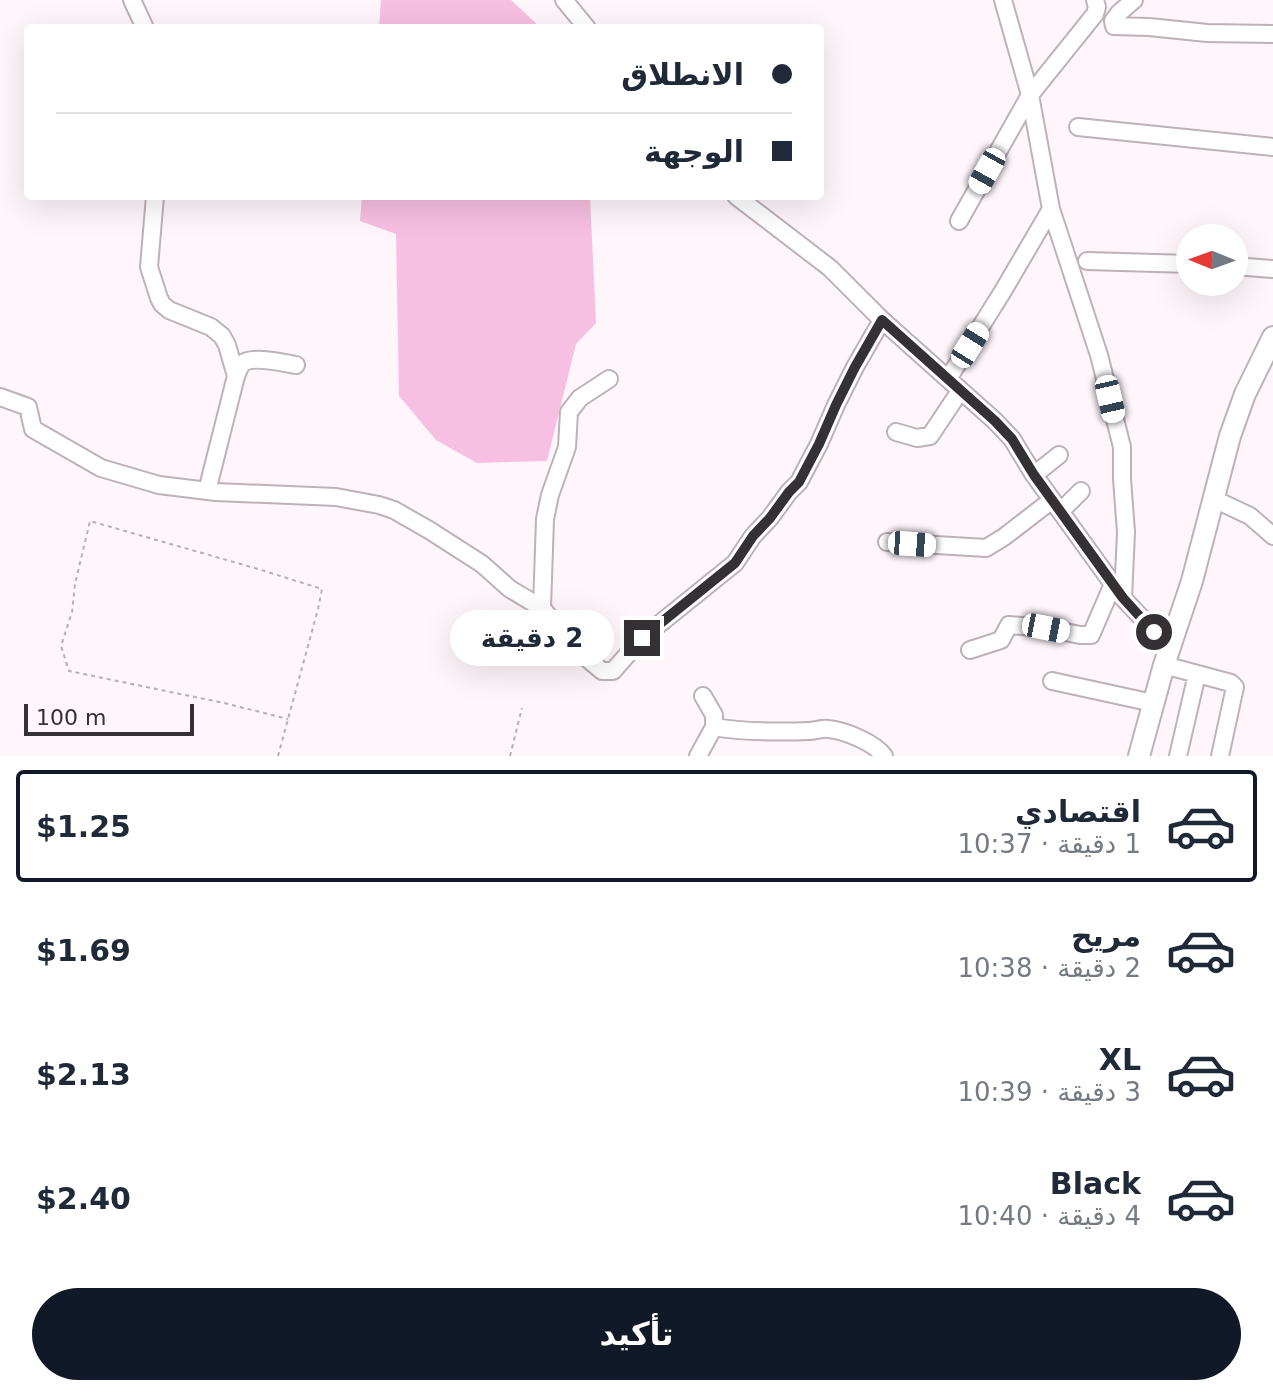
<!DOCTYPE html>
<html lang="ar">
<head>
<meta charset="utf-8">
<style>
  :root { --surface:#fff; --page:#f6f6f7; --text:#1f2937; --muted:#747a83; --line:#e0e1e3; --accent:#111827 }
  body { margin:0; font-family:"DejaVu Sans",Cairo,sans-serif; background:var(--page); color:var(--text); direction:rtl; height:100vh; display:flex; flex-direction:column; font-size:30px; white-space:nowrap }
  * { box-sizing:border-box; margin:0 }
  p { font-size:26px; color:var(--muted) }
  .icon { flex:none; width:44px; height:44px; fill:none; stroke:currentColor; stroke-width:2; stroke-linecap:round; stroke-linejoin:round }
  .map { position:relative; height:756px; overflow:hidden; direction:ltr }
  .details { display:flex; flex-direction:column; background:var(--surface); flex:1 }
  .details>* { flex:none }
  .guide { position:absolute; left:24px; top:24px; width:800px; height:176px; border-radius:8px; box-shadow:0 8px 32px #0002; direction:rtl; display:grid; align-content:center; height:176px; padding:0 32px; background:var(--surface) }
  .needle { width:52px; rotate:271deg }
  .buttons { position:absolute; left:1176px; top:224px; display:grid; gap:16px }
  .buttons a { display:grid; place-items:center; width:72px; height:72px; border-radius:50%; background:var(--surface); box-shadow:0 8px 32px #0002; font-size:40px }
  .scale { position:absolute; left:24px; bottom:20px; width:170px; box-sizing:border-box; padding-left:8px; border:4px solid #353033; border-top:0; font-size:22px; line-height:28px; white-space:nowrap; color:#353033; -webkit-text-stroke:6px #fef6fb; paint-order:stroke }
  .end { position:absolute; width:36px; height:36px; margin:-18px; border:10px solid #353033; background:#fff; box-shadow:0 0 0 4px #fff }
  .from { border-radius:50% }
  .bubble { position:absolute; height:56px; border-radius:28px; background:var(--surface); box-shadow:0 8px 32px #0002; font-size:26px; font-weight:700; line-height:56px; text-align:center; direction:rtl }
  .car { position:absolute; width:24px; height:48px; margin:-24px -12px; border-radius:10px; box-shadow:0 0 6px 2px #0007; background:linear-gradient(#fff 24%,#345 0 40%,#fff 0 76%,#345 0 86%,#fff 0) }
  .guide b { display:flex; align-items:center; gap:28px; height:76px; font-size:30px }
  .guide b+b { border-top:2px solid var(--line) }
  .guide i { width:20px; height:20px; background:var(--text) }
  ul { padding:14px 0 0; list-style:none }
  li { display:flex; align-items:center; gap:24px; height:112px; margin:0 16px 12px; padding:0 16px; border:4px solid transparent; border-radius:8px }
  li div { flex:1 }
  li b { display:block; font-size:30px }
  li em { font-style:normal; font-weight:700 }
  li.selected { border-color:var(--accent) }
  li>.icon { width:72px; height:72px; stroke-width:1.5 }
  .cta { display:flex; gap:16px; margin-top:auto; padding:16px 32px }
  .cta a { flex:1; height:92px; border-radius:48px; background:var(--accent); color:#fff; font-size:32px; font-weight:700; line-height:92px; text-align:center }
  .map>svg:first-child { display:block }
  .green { fill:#f7bfe1 }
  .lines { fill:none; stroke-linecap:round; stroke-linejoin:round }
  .minor-casing { stroke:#beb1b8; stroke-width:20 }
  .major-casing { stroke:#beb1b8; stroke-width:24 }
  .path { stroke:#b6afb3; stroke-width:2; stroke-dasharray:4 4; stroke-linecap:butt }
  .minor { stroke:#fff; stroke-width:16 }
  .major { stroke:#fff; stroke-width:20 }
  .route { stroke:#353033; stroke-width:10 }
</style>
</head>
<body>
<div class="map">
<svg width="1273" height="756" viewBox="0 0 1273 756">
  <rect width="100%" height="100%" fill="#fef6fb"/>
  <path class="green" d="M381,0h130l30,28h-162z
    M362,196h228l6,127 -20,21 -29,117 -70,2 -41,-23 -37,-44 -3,-162 -36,-13z"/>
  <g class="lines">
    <defs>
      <path id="minor" d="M132,0l13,28
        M564,0l23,28
        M1003,0l27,95 21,114 48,146 23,92v32l4,53 -3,66
        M1134,0l-15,13 -6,8 1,5 35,1 58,6 66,1
        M1078,127l195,20
        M155,196l-6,71 10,31 3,6 7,6 42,17 11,9 5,9 9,31
        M736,196l94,72 52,52 113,101 17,18 22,36 89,123 47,50
        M959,221l71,-126 65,-81 2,-7 -2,-7
        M1087,261l103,3
        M1234,266l39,3
        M948,379l55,-88 48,-82
        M0,397l28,10 5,22 68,39 58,17 57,7 120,5 43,8 15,5 35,20 53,34 28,25 32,19 28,35 13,12 19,16h11l29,-33 93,-75 18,-27 17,-18 19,-26 10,-10 20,-38 17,-39 19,-38 27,-47
        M896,432l21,6 13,-2 30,-45
        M1034,475l25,-20
        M207,491l29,-115c1,-2 4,-10 6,-12 9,-9 42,-1 54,1
        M1214,499l36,17 23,20
        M1061,511l20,-20
        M887,542l99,6 18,-11 48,-37
        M542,608l3,-89 5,-24 17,-48 2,-35 11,-14 29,-19
        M970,650l31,-10 8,-15 37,3 34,7h11l22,-51
        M1164,665l67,18 4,4 -15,69
        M1052,681l101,22
        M703,696l11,19v12
        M698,756l16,-29c28,5 66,5 95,4 6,0 13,-3 19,-2 16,1 47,14 56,27
        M1178,756l19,-82"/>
      <path id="major" d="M1139,756l25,-91 28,-84 38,-145 15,-42 28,-57"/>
    </defs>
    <use href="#minor" class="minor-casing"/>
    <use href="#major" class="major-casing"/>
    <path class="path" d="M278,756l40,-147 4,-20 -64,-20 -168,-48 -15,63 -3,28 -11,34 8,25 155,32 64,16
      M510,756l12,-48"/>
    <use href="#minor" class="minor"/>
    <use href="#major" class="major"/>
  </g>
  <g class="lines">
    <path class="route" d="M642,638l93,-75 18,-27 17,-18 19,-26 10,-10 20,-38 17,-39 19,-38 27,-47 113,101 17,18 22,36 89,123 31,34"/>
  </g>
</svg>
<div class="buttons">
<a><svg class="needle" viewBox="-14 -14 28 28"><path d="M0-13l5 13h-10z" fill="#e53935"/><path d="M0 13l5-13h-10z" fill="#747a83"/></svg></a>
</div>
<div class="scale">100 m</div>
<i class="end from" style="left:1154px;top:632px"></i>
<i class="end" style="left:642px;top:638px"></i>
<div class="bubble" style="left:450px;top:610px;width:164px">2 دقيقة</div>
<i class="car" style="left:987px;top:171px;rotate:209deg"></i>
<i class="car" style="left:970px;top:345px;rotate:32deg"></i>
<i class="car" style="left:1110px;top:399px;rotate:167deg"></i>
<i class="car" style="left:912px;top:544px;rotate:94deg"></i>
<i class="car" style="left:1046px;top:628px;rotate:101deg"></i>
<div class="guide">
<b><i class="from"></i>الانطلاق</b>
<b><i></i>الوجهة</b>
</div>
</div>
<section class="details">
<ul>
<li class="selected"><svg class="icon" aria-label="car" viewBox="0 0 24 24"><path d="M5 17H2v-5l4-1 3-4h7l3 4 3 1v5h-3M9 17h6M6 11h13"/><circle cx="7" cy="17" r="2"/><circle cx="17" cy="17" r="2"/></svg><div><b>اقتصادي</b><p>1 دقيقة · 10:37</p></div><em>$1.25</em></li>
<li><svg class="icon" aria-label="car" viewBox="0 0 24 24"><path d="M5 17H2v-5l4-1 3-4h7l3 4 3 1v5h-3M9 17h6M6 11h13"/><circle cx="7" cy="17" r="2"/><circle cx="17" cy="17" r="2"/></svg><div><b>مريح</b><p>2 دقيقة · 10:38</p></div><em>$1.69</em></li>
<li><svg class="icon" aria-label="car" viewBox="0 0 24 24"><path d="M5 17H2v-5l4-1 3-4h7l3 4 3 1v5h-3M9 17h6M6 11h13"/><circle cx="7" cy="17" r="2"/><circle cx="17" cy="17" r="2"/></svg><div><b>XL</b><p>3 دقيقة · 10:39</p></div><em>$2.13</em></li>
<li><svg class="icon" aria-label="car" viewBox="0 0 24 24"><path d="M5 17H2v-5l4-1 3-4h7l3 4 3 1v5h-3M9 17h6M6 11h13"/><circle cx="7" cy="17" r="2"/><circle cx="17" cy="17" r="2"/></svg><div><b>Black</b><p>4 دقيقة · 10:40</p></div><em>$2.40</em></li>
</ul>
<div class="cta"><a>تأكيد</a></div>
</section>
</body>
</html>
